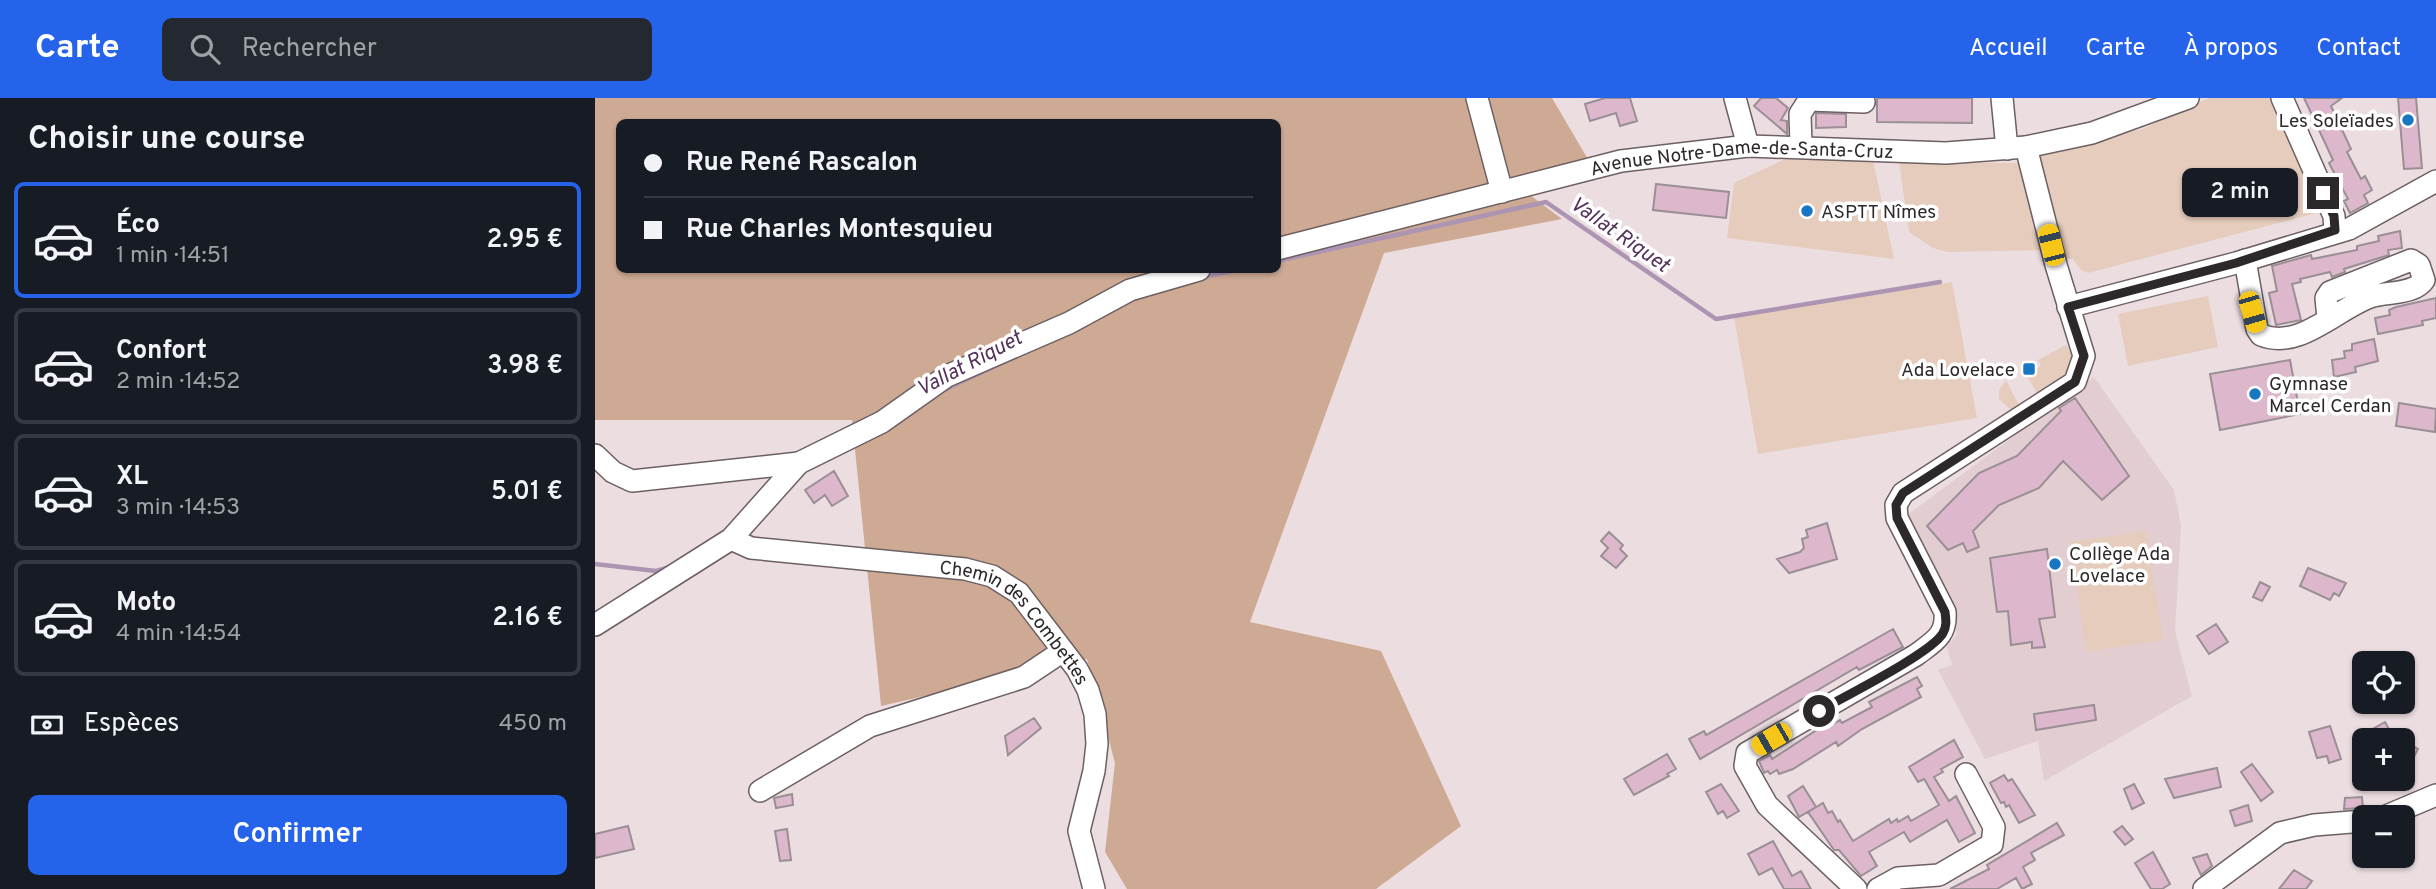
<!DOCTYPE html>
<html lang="fr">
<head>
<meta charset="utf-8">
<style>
  :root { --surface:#171b24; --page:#242831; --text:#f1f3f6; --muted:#9ea1a6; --line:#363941; --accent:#2563eb }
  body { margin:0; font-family:Overpass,sans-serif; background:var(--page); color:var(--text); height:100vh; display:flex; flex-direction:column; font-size:26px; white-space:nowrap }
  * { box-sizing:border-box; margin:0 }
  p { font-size:23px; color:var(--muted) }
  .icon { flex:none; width:38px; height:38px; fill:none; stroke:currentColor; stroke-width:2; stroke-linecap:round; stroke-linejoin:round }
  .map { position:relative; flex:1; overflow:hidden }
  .side { display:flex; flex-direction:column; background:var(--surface); width:595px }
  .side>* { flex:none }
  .top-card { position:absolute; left:21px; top:21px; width:665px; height:154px; border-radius:10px; box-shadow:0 2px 5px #0004; display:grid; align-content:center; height:154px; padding:0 28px; background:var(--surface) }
  .fabs { position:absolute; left:1757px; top:553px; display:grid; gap:14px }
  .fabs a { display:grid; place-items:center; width:63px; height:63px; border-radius:10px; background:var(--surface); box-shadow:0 2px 5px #0004; font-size:35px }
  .end { position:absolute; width:32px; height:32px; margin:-16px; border:9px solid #2d2829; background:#fff; box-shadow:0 0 0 4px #fff }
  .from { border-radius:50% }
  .bubble { position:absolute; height:49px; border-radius:10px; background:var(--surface); box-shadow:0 2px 5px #0004; font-size:23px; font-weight:600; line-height:49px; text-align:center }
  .car { position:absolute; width:21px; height:42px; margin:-21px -10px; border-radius:9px; box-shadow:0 0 5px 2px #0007; background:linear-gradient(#f5c518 24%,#345 0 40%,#f5c518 0 76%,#345 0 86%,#f5c518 0) }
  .top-card b { display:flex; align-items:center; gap:24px; height:66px; font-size:26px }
  .top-card b+b { border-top:2px solid var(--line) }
  .top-card i { width:18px; height:18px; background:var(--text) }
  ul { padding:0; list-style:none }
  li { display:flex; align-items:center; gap:21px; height:116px; margin:0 14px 10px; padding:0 14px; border:4px solid var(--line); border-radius:10px }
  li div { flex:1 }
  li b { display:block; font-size:26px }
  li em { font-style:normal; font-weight:600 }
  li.active { border-color:var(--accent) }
  li>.icon { width:63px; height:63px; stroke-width:1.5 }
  h2 { padding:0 28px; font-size:32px; line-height:84px }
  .pay { display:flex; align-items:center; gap:18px; height:77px; padding:0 28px; font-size:26px }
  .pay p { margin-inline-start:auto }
  .primary-button { display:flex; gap:14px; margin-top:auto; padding:14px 28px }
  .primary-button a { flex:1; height:80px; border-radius:10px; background:var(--accent); color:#fff; font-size:28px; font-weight:600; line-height:80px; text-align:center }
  header { display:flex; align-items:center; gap:42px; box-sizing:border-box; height:98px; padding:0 35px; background:var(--accent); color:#fff }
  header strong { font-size:33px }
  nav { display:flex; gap:38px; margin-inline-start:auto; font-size:24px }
  .search { width:490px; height:63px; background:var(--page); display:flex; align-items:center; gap:18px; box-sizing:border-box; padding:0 24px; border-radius:10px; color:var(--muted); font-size:26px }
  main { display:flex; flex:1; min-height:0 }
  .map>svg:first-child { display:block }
  .built { fill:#e2cdd0 }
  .green { fill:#e5ccbd }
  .forest { fill:#ceaa94; fill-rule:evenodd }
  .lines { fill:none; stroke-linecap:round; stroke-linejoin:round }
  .stream { stroke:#ad94b3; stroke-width:4.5 }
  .building { fill:#ddb7cc; stroke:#998f95; stroke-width:2 }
  .minor-casing { stroke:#6c6062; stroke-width:24 }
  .minor { stroke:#fff; stroke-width:21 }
  .route { stroke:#2d2829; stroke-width:9 }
  .poi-dot { fill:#1976c2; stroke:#fff; stroke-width:2.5 }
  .labels { text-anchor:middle; stroke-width:7; stroke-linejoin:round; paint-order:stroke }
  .poi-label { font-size:19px; fill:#2d2829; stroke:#fff; text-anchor:start }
  .street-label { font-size:19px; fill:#2d2829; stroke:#fff }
  .water-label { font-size:21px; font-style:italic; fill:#54315c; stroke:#fff }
</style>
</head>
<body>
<header>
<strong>Carte</strong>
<div class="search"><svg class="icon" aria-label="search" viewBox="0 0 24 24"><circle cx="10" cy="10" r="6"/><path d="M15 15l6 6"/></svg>Rechercher</div>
<nav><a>Accueil</a><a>Carte</a><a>À propos</a><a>Contact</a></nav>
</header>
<main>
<section class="side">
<h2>Choisir une course</h2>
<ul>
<li class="active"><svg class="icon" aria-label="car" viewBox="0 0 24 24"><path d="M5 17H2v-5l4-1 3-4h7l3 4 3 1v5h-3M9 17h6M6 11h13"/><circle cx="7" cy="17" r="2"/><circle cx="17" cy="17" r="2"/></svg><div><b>Éco</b><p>1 min · 14:51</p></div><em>2.95 €</em></li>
<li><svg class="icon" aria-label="car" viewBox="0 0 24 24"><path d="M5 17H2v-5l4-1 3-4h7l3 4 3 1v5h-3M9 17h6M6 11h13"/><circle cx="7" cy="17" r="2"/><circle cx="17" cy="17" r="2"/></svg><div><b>Confort</b><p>2 min · 14:52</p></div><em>3.98 €</em></li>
<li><svg class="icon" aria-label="car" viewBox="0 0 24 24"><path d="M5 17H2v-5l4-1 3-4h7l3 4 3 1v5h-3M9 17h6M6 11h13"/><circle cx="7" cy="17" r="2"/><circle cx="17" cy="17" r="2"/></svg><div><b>XL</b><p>3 min · 14:53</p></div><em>5.01 €</em></li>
<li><svg class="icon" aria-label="car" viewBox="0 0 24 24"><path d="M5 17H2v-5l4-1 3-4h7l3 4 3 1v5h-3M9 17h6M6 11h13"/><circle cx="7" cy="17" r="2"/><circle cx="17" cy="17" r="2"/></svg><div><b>Moto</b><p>4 min · 14:54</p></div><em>2.16 €</em></li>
</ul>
<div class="pay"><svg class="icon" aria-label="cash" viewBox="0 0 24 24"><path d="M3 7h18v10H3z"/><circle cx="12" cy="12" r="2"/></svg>Espèces<p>450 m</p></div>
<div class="primary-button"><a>Confirmer</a></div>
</section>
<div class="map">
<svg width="1841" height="791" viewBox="0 0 1841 791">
  <rect width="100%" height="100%" fill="#ecdee0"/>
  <path class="built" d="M1499,279l80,113 7,36 -6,105 17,65 -148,85 -6,-40 -53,18 -47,-89 14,-5 -5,-18 10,-13 -6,-32 -45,-86z"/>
  <path class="green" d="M1614,0h67l48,113 -236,62 -7,-3 -8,-11h-13l-13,-9 -99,2 -15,-4 -24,-16 -10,-70 117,1 24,-10 103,-24z
    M1197,58l81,4 21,99 -167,-21 7,-55z
    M1357,184l25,136 -219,36 -24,-137z
    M1613,198l10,51 -90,19 -10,-52z
    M1471,247l6,9 -3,17 -32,22 -11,-18 15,-9 -3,-6z
    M1411,282l15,29h-11l-11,-10v-9z
    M1552,433l16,109 -77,12 -16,-110z"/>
  <path class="forest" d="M0,0h957l37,63 -75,22 48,36 -178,34 -134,369 131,29 80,175 -85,63h-249l-22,-37 10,-89 -28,-104 -206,47 -29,-286h-257zM24,24h658v148h-658z"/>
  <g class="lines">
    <path class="stream" d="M682,163l269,-59 170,117 224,-37
      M607,179l35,-7
      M351,291l62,-29
      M0,466l61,7 14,-4"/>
  </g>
  <path class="building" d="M1010,0h25l7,23 -17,5 -4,-13 -26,8 -5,-17z
    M1166,0h15l12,10 -7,12 6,1v13l-33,-28z
    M1282,0h95v25l-95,-1z
    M1709,0h38l-11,8 20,43 -4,3 14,27 4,-3 7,14 -8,5 4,8 -18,10 -6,-12 4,-2 -19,-36 4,-3z
    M1803,0h18l6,70 -18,1z
    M1221,15l30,1v13l-30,1z
    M1061,86l73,8 -3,26 -73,-8z
    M1805,133l2,17 -14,2 1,5 -45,14 1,3 -13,5 -2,-5 -30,7 1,3 -9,2 9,36 -25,5 -7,-32 8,-2 -5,-25 39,-11 1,4 45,-9v-4l22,-5 -1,-5z
    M1841,200v20l-14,3 1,4 -45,9 -3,-16 15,-3 -1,-5 7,-3z
    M1779,241l4,22 -23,6 1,5 -22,5 -2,-17 13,-2 -1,-7 8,-1v-6z
    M1695,262l10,54 -80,16 -10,-56z
    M1480,300l54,78 -27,24 -39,-39 -24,27 -40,17 -26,26 6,16 -12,5 -4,-9 -15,7 -21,-24 52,-53 38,-17 44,-45 -2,-3z
    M1804,305l37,6 -1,23 -39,-6z
    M239,373l14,25 -16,10 -7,-11 -11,8 -9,-13z
    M1232,425l10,36 -48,14 -12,-14 23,-7 4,-4 -2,-9 6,-2 -2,-7z
    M1014,434l14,13 -3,4 7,7 -11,12 -15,-12 7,-8 -7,-7z
    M1452,451l8,68 -16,2 6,28 -13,1v-6l-21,3 -3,-34 -11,1 -7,-54z
    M1713,470l38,15 -7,13 -5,-3 -4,7 -30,-14z
    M1665,484l10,5 -8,14 -9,-4z
    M1621,526l12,18 -19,12 -12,-18z
    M1298,531l10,18 -44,23 -2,-3 -157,92 -11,-20 15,-8 2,4z
    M1322,579l5,9 -5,3 4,8 -59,32 -24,17 -2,-4 -43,27 -14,5 -2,-4 -7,4 -2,-3 -4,2 -5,-12 11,-6 2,4 54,-35 2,3 12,-7 2,3 30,-16 -3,-5z
    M1499,607l2,15 -60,10 -2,-16z
    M439,620l7,10 -33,27 -3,-19z
    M1790,624l10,18h-19l-5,-10z
    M1735,628l11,33 -12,4 -2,-7 -10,2 -8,-26z
    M1359,642l9,17 -22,12 2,3 -9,5 15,24 7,-5 19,37 -16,9 -12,-22 -37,22 -6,-10 -35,20 8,14 -16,10 -22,-26h-5l-26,-38 15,-9 5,10 4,-2 6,11 2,-2 13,21 36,-22 2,4 6,-4 1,3 10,-6 3,5 28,-16 -13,-23 -2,-3 -6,3 -9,-15z
    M1808,643l15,8 -15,28z
    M1072,656l9,15 -9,5 2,2 -35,19 -10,-16z
    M1657,666l21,28 -12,9 -20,-29z
    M1622,670l4,19 -47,11 -9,-19z
    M1409,677l4,6 4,-2 23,36 -16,8 -10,-18 -3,2 -2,-5 -3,1 -11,-20z
    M1126,686l18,27 -12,7 -4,-7 -5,3 -12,-22z
    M1539,686l10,19 -12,6 -8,-20z
    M1208,688l13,21 -17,10 -11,-21z
    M197,696l1,11 -17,3 -2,-10z
    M1767,699l1,11 -19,1 1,-11z
    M1653,707l4,16 -17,5 -5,-15z
    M1462,725l7,12 -33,18 4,7 -12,7 9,17 -10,5 -6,-11 -19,11h-47l39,-20 -2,-4z
    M33,728l6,23 -39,9v-24z
    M1527,728l11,13 -8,6 -11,-13z
    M192,731l4,31 -11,1 -5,-30z
    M1178,743l19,35 9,-5 10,18h-27l-12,-21 -13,7 -11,-21z
    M1558,754l17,32 -8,5h-11l-16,-26z
    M1612,756l5,12 -11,9 -8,-17z
    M1699,772l18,11 -6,8h-27z"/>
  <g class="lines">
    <defs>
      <g id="minor">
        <path d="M882,0l25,94"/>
        <path d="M1140,0l13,48"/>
        <path d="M1407,0l5,51"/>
        <path d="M1687,0l52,118 1,15"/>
        <path d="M1206,48l-1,-32 9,-14 55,2"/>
        <path id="s1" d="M682,151l344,-88 127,-15 198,7 80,-6 66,-14 96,-35"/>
        <path d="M1650,162l12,69 4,6c39,16 77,-28 112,-39 15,-4 42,-2 51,-16l-5,-15 -8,-5 -81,32 -4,6 2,20"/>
        <path d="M1473,209l168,-44 113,-34 87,-48"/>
        <path d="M0,357l18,17 19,9 167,-18"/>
        <path id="s2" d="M136,441l20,9 214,21 27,7 27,17 58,76 11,21 7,24 2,30 -3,27 -15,60 15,58"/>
        <path d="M0,527l136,-86 68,-76 83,-41 65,-46 122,-53 61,-33 69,-20"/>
        <path d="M165,693l110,-65 154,-49 39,-26"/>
        <path d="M1789,719l52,-22"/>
        <path d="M1261,791l-89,-84 -22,-39 2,-13 169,-98c17,-13 31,-19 29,-43l-48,-94 -1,-13 7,-12 172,-111 9,-26 -28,-91 -30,-118"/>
        <path d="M1283,791l20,-11 41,-3 53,-31 2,-17 -28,-53"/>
        <path d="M1609,791l76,-56 34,-8 50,-4"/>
      </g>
    </defs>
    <use href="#minor" class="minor-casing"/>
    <use href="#minor" class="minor"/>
  </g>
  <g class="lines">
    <path class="route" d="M1224,613c24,-14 113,-58 124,-78 4,-7 3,-13 2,-21l-48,-94 -1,-13 7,-12 172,-111 9,-26 -16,-49 168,-44 99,-33 -1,-14 -11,-23"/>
  </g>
  <g class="poi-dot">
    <circle cx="1813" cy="22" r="7"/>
    <circle cx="1212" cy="113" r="7"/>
    <rect x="1427" y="264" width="14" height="14" rx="3.5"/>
    <circle cx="1660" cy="296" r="7"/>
    <circle cx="1460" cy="466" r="7"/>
  </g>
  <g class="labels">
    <g class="poi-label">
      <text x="1799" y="29" text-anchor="end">Les Soleïades</text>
      <text x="1226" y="120">ASPTT Nîmes</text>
      <text x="1420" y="278" text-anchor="end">Ada Lovelace</text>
      <text x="1674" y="292">Gymnase<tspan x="1674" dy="22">Marcel Cerdan</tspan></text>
      <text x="1474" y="462">Collège Ada<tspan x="1474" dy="22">Lovelace</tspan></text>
    </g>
    <g class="street-label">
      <text dy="7" stroke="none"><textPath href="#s1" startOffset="476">Avenue Notre-Dame-de-Santa-Cruz</textPath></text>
      <text dy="7" stroke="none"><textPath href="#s2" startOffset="310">Chemin des Combettes</textPath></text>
    </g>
    <g class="water-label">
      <text transform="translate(1025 136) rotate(35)" y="7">Vallat Riquet</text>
      <text transform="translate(374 265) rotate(-28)" y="7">Vallat Riquet</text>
    </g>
  </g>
</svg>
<div class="fabs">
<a><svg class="icon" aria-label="locate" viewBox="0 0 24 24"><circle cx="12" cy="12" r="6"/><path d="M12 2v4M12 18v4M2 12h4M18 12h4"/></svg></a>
<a>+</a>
<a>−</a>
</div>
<i class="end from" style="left:1224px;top:613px"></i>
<i class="end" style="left:1728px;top:95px"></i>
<div class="bubble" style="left:1587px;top:70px;width:116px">2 min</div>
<i class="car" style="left:1456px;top:147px;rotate:346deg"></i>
<i class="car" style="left:1657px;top:214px;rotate:164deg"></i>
<i class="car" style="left:1176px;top:641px;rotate:240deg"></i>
<div class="top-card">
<b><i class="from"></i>Rue René Rascalon</b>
<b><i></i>Rue Charles Montesquieu</b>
</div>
</div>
</main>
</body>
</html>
